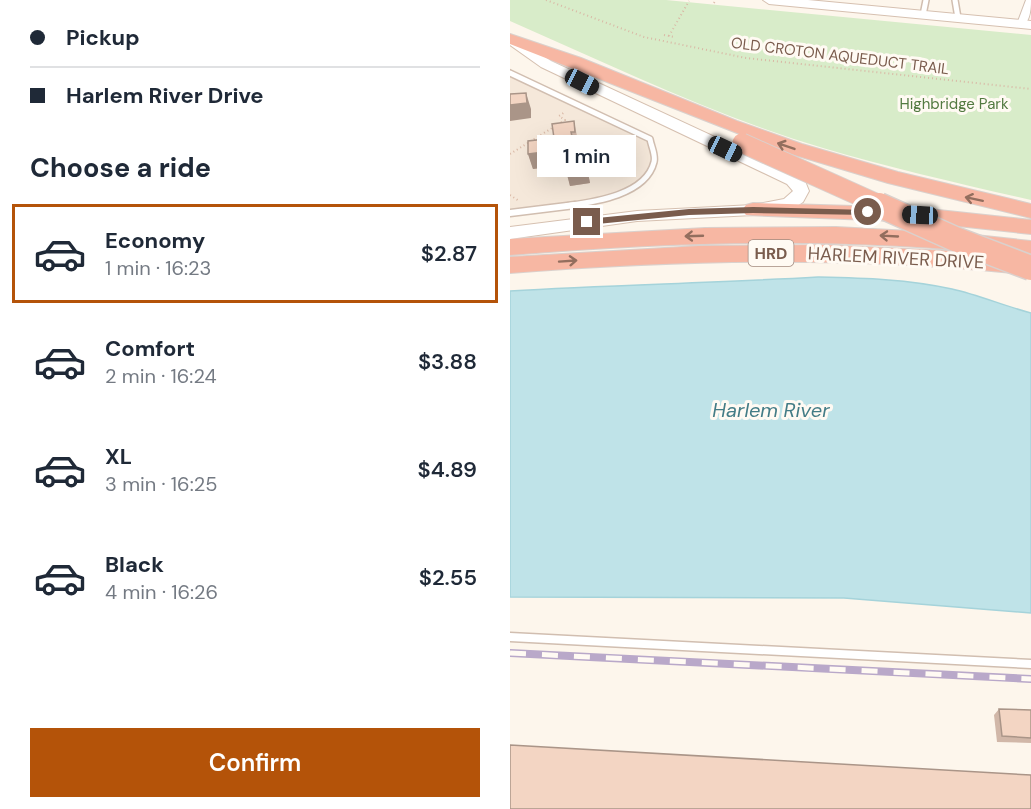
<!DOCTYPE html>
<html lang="en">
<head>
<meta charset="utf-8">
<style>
  :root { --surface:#fff; --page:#f2f2f3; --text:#1f2937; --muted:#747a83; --line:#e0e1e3; --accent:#b45309 }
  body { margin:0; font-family:"DM Sans",sans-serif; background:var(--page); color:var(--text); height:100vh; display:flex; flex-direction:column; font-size:22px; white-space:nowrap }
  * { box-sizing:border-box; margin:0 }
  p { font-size:20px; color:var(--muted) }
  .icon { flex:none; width:33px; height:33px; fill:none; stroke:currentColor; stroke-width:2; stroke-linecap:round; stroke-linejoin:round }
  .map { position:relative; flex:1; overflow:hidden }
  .details { display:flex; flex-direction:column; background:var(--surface); width:510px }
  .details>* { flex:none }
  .guide { display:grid; align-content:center; height:132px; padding:0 30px; background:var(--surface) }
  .end { position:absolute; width:27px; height:27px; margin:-14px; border:8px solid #7a5c4d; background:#fff; box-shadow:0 0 0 3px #fff }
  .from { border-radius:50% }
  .bubble { position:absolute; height:42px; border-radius:0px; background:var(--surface); box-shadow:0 6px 24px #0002; font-size:20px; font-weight:600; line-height:42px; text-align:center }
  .car { position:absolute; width:18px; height:36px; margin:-18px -9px; border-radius:8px; box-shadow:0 0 4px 2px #0007; background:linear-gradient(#222 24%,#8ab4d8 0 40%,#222 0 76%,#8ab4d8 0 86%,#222 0) }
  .guide b { display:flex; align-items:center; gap:21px; height:57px; font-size:22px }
  .guide b+b { border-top:2px solid var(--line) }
  .guide i { width:15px; height:15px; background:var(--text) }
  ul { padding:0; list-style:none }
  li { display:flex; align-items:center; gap:18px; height:99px; margin:0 12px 9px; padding:0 18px; border:3px solid transparent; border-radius:0px }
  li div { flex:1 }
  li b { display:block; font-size:22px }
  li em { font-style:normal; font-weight:600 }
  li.current { border-color:var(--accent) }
  li>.icon { width:54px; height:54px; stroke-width:1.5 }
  h2 { padding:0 30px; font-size:27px; line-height:72px }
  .button { display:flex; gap:12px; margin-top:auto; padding:12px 30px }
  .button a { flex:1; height:69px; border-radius:0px; background:var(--accent); color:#fff; font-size:24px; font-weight:600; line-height:69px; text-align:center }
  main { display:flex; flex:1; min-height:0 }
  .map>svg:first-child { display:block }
  .residential { fill:#f5e8da }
  .green { fill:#d8ecc9 }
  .water { fill:#bfe3e8; stroke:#a5d3da; stroke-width:1.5 }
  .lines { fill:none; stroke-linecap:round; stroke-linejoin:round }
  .lane-far2-casing { stroke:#d1beb0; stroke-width:8 }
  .lane-far1-casing { stroke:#d1beb0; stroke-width:9 }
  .lane-casing { stroke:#d1beb0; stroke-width:11 }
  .street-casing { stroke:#d1beb0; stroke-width:2 }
  .secondary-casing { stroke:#d6c0b0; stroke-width:2 }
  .highway-casing { stroke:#dad1cd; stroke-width:2 }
  .path { stroke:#d9b8a5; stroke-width:2; stroke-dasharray:1 3; stroke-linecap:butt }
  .lane-far2 { stroke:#fff; stroke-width:5 }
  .lane-far1 { stroke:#fff; stroke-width:6 }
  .lane { stroke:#fff; stroke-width:8 }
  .street { fill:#fff; fill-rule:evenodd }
  .secondary { fill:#fff; fill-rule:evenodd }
  .highway { fill:#f7b7a3; fill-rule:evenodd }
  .rail-casing { stroke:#b9a8c9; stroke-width:8 }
  .rail { stroke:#fffaf3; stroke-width:5; stroke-dasharray:16; stroke-linecap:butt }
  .highway-bridge-far1-casing { stroke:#dad1cd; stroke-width:21; stroke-linecap:butt }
  .highway-bridge-casing { stroke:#dad1cd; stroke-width:27; stroke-linecap:butt }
  .highway-bridge-far1 { stroke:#f7b7a3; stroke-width:19 }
  .highway-bridge { stroke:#f7b7a3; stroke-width:24 }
  .wall { fill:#d1b7a8 }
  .shaded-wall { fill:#aa9588 }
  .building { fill:#f3d5c3; stroke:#aa9588; stroke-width:1.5 }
  .oneway { stroke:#936e5e }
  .route { fill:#7a5c4d }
  .labels { text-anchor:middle; stroke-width:6; stroke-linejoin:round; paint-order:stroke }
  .far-street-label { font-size:15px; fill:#7a5c4d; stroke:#fffaf3 }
  .far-park-label { font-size:15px; fill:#537a41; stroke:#fffaf3 }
  .shield { fill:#fffaf3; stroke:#a28b7f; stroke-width:1.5 }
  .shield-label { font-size:16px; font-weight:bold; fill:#7a5c4d }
  .street-label { font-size:18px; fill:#7a5c4d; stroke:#fffaf3 }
  .water-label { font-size:20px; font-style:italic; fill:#437c86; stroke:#fffaf3 }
</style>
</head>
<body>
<main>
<section class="details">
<div class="guide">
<b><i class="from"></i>Pickup</b>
<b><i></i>Harlem River Drive</b>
</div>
<h2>Choose a ride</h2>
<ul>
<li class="current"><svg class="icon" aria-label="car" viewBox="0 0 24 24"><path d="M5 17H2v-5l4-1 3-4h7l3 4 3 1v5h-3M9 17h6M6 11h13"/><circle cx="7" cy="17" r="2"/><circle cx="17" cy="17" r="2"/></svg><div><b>Economy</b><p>1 min · 16:23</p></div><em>$2.87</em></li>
<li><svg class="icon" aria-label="car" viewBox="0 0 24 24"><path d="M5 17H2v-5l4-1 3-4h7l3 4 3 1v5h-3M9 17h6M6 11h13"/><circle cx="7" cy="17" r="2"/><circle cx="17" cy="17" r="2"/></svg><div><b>Comfort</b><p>2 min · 16:24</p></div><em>$3.88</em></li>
<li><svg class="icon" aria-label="car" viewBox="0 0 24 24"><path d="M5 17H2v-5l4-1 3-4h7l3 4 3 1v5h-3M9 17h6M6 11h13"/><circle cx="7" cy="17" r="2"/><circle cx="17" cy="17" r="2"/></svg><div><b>XL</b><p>3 min · 16:25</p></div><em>$4.89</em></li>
<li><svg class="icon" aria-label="car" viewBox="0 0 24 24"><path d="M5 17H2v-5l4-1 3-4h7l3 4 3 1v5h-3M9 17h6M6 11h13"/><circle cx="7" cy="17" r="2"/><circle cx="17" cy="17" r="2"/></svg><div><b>Black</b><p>4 min · 16:26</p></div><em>$2.55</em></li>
</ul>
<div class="button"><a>Confirm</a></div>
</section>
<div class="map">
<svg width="521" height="809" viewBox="0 0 521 809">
  <rect width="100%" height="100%" fill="#fdf6ec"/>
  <path class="residential" d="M0,73l140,66 4,20 -8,17 -31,20 -105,17z"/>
  <path class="green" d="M0,0h156l365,35v165c-70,-16 -140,-32 -208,-52 -108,-32 -210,-82 -313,-127z"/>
  <path class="water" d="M308,277c44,1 90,2 134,12 27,6 52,17 79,24v300l-187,-15 -334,-1v-306c103,-6 205,-8 308,-14z"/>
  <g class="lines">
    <defs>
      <path id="lane-far2" d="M445,0l3,18
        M413,15l3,-15
        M0,73l140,66c1,7 6,16 4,23 -8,33 -60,40 -88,44"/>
      <path id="lane-far1" d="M0,213l65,-8"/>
      <path id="lane" d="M0,637l521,27"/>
      <path id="street" d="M516,0h5c0,9 -1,23 -10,27l-4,-3z"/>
      <path id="secondary" d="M253,0h45l223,21v8l-262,-25z
        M0,35l41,26 248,115 6,5 4,10 -6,11 -9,6 -41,7 -116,6 -127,18v-12l127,-16 116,-6 31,-6 9,-8 -6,-7 -246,-117 -31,-22z"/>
      <path id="highway" d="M0,34l71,24 156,63 65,23 96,28 133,32v14l-143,-35 -100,-30 -278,-109z
        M243,203l167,5 111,12v14l-111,-12 -174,-7 -4,-5 4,-5z
        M326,227l130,7 65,7v16c-175,-20 -345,-17 -521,-2v-16l195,-11z
        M314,245l126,6 63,6 8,2 3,6 -3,6 -8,2c-168,-17 -335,-13 -503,0v-16l189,-11z"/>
    </defs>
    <use href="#lane-far2" class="lane-far2-casing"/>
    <use href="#lane-far1" class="lane-far1-casing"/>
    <use href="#lane" class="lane-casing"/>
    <use href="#street" class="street-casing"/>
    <use href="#secondary" class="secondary-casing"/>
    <use href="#highway" class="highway-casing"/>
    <path class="path" d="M36,0l98,37 102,21 285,31
      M204,3l2,-3
      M154,35l10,2
      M159,36l20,-35
      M0,154l55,-34 -6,-4 6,-4
      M0,195l9,6"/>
    <use href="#lane-far2" class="lane-far2"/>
    <use href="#lane-far1" class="lane-far1"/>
    <use href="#lane" class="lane"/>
    <use href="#street" class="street"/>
    <use href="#secondary" class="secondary"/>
    <use href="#highway" class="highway"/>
    <defs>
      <path id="rail" d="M0,653l521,26"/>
    </defs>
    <use href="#rail" class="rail-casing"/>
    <use href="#rail" class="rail"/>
    <defs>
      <path id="highway-bridge-far1" d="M232,143l140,63"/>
      <path id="highway-bridge" d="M369,205l76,34 76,29"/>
    </defs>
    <use href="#highway-bridge-far1" class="highway-bridge-far1-casing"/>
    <use href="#highway-bridge" class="highway-bridge-casing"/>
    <use href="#highway-bridge-far1" class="highway-bridge-far1"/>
    <use href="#highway-bridge" class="highway-bridge"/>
  </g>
  <path class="wall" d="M64,121l4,20 36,24 -27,3 3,15 -20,3 -4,-19h-3l-1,-2 -29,4 -5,-15 26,-16z
    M489,709l32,1v33l-34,-1 -3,-27z"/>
  <path class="shaded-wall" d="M16,93l5,16v9l-21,3v-16z
    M100,139l4,26 -27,3 3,15 -20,3 -4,-15 18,-18z
    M49,150l3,15 -29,4 -5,-15z"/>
  <path class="building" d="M16,93l1,10 -17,2v-11z
    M64,121l1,11h-4l2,9 37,-2 1,11 -27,3 2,15 -20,3 -2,-20 -5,1v-2l-31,4v-13l26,-3 -2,-14z
    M489,709l32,1v28l-29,-2z
    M0,745l521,30v34h-521z"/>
  <defs><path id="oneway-shaft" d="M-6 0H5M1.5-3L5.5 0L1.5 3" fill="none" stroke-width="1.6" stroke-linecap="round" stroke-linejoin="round" transform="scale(1.5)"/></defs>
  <g class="oneway">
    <use href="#oneway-shaft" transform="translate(276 146) rotate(-161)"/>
    <use href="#oneway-shaft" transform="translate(464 199) rotate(-168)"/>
    <use href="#oneway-shaft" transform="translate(184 236) rotate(178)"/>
    <use href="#oneway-shaft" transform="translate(379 236) rotate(-177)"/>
    <use href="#oneway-shaft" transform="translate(58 261) rotate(-4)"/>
  </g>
  <path class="route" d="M243,207l115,3 4,2 -4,3 -115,-2 -64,2 -102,10 -4,-3 4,-3 102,-10z"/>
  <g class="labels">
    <g class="far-street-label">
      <text transform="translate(330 56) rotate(7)" y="5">OLD CROTON AQUEDUCT TRAIL</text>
    </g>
    <g class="far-park-label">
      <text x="444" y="109">Highbridge Park</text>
    </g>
    <rect class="shield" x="238.5" y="240" width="45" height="26" rx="4.5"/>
    <g class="shield-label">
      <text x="261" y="259">HRD</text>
    </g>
    <g class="street-label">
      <text transform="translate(386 258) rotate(3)" y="6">HARLEM RIVER DRIVE</text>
    </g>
    <g class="water-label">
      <text x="261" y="417">Harlem River</text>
    </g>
  </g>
</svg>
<i class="end from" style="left:358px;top:212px"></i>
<i class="end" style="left:77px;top:222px"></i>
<div class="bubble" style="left:27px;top:135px;width:99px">1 min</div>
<i class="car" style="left:72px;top:82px;rotate:117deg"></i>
<i class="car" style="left:215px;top:149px;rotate:115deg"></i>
<i class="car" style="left:410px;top:215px;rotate:273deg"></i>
</div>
</main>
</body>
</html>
